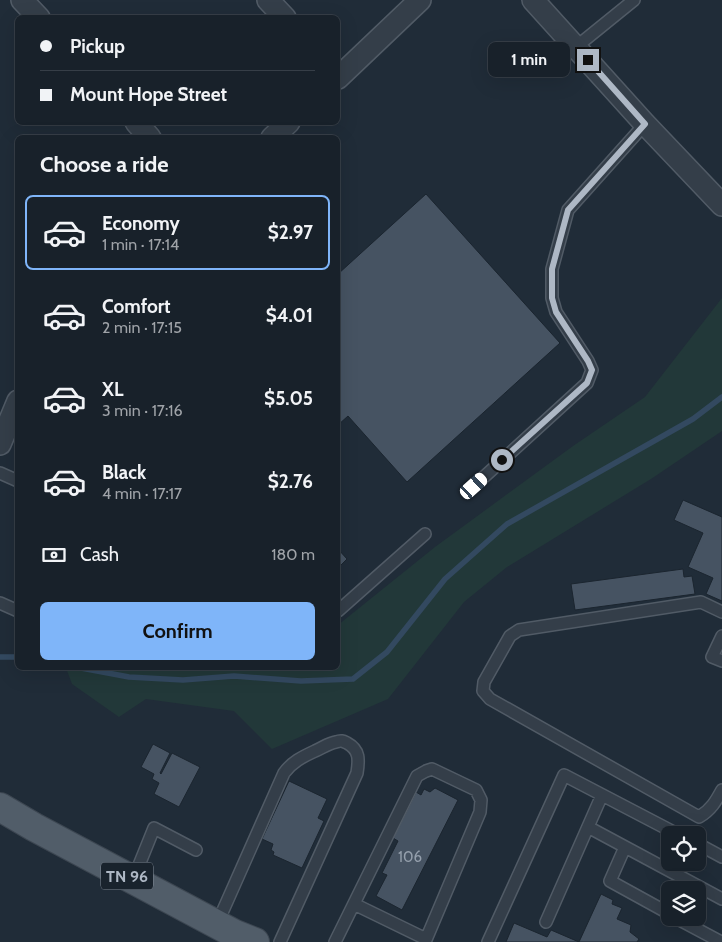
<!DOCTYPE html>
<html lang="en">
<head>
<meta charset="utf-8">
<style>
  :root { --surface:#18212a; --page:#212932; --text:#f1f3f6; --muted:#9fa3a8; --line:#363e47; --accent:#7fb5f9 }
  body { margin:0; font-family:Cabin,sans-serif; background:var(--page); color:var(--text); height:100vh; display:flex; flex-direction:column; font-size:19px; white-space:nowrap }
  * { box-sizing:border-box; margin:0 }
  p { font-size:16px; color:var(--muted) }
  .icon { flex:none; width:28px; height:28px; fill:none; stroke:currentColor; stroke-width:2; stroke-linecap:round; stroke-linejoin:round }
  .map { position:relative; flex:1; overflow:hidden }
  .sheet { position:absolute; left:15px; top:135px; width:325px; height:535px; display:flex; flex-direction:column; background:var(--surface); border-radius:8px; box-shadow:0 5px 20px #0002,0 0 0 1px var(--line) }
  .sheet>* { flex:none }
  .hud { position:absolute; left:15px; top:15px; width:325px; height:110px; border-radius:8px; box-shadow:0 5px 20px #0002,0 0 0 1px var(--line); display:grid; align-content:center; height:110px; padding:0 25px; background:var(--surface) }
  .fabs { position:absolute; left:661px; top:826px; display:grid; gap:10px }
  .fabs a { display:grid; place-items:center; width:45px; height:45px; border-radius:8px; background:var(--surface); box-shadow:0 5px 20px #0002,0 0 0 1px var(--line); font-size:25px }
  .end { position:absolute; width:22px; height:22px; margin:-11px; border:6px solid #aeb8c5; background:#111; box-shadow:0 0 0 2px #111 }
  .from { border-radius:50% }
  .bubble { position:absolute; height:35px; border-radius:8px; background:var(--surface); box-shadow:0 5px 20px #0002,0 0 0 1px var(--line); font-size:16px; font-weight:700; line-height:35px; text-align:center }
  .car { position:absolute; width:15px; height:30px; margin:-15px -8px; border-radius:6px; box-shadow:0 0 4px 1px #0007; background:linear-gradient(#fff 24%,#345 0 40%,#fff 0 76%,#345 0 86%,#fff 0) }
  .hud b { display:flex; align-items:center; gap:18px; height:48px; font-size:19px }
  .hud b+b { border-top:1px solid var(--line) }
  .hud i { width:12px; height:12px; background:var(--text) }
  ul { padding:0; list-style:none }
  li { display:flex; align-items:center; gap:15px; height:75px; margin:0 10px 8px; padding:0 15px; border:2px solid transparent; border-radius:8px }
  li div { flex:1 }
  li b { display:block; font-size:19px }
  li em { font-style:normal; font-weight:700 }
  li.current { border-color:var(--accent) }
  li>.icon { width:45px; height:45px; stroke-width:1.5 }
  h2 { padding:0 25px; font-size:22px; line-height:60px }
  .pay { display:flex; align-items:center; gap:12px; height:55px; padding:0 25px; font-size:19px }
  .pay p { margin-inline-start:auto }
  .cta { display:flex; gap:10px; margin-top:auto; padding:10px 25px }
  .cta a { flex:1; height:58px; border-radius:8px; background:var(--accent); color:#111; font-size:20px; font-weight:700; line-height:58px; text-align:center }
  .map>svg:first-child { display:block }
  .green { fill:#223839 }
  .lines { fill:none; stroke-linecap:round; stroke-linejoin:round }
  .stream { stroke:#334960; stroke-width:5.5 }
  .building { fill:#465362; stroke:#1b252f }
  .service-casing { stroke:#515b66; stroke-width:14 }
  .minor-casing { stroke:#515b66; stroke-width:24 }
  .primary-casing { stroke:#3d4752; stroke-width:30 }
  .service { stroke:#343e49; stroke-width:11 }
  .minor { stroke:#343e49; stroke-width:21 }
  .primary { stroke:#515d69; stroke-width:28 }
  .route { stroke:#aeb8c5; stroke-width:6 }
  .labels { text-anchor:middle; stroke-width:4; stroke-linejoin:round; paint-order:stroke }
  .number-label { font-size:15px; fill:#949fac }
  .shield { fill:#19232d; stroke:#818b97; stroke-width:1 }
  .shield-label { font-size:16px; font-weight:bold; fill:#aeb8c5 }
</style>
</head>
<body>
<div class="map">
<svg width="722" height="942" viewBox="0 0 722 942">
  <rect width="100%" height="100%" fill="#202c38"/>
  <path class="green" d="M722,298v133l-71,48 -144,88 -43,35 -76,97 -116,50 -38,-38 -88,-12 -27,18 -47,-33 -6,-16h272v-43l97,-78 138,-101 72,-49z"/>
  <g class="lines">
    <path class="stream" d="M0,657h18
      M81,668l48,9 54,3 51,-4 67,5 52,-2 34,-27 58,-73 62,-55 186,-105 29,-22"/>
  </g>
  <path class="building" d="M426,194l134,149 -153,139 -59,-66 -10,9v-151z
    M683,500l39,17v84l-16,-7 7,-16 -25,-11 15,-34 -29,-13z
    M338,549l9,10 -9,9z
    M683,569l1,8 8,-1 3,18 -120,16 -4,-26z
    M153,744l17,9 -10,20 1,1 11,-21 28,14 -21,40 -25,-13 5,-11 -7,-4 2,-5 -13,-7z
    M289,781l38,18 -9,19 6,3 -22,47 -29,-13 1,-3 -3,-2 2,-6 -11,-5z
    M435,788l23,12 -56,110 -26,-14 11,-21 -5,-2 16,-32 -5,-3 23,-46 5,3 3,-6 6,3z
    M601,894l12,6 -1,4 10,4 -5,11 14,6 -1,7 9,7 -2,3h-58z
    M514,923l33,14 4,-7 28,12h-73z"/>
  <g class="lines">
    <defs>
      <path id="service" d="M576,47l58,-47
        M0,473l18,8
        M474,486l113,-103 5,-13 -4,-9 -32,-49 -4,-14v-29l16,-59 77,-86
        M0,603l18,8
        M338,611l87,-77
        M722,612l-21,-10 -182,28 -9,6 -26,46 -1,9 7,8 209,118c12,-7 17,-16 23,-27
        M722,636l-10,21 10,4
        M588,827l134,72
        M698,844l24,13
        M625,847l-15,34 60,33
        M133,880l21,-52 42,22
        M354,904l72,35
        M676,918l45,24
        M546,922l56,-127
        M217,924l67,-151c8,-11 18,-16 31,-22 7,-3 14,-8 21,-9 5,-2 7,-1 11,1 13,7 12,17 10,30l-77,169
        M335,942l82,-166 9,-5 6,-2 44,21 5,10 -1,12 -55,130
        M488,942l76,-167 115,60"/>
      <path id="minor" d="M22,0l17,18
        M268,0l17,18
        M533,0l112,124 77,81
        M338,78l82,-78
        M136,122l14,16
        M272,138l17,-16
        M0,444l18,-43"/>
      <path id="primary" d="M0,807l34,20 201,107 20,8"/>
    </defs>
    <use href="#service" class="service-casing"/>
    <use href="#minor" class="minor-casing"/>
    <use href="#primary" class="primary-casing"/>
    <use href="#service" class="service"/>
    <use href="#minor" class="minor"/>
    <use href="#primary" class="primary"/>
  </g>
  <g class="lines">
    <path class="route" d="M502,460l85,-77 5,-13 -4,-9 -32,-49 -4,-14v-29l16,-59 77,-86 -57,-64"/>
  </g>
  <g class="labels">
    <g class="number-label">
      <text x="410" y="862">106</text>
    </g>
    <rect class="shield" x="101" y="862.5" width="52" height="27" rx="4"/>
    <g class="shield-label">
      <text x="127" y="882">TN 96</text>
    </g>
  </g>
</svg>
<div class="fabs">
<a><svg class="icon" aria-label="locate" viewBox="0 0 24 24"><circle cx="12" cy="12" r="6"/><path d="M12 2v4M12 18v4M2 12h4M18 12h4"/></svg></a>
<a><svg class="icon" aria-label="layers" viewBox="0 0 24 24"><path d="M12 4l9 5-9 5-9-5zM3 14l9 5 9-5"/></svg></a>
</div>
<i class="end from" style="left:502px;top:460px"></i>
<i class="end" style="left:588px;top:60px"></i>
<div class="bubble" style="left:488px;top:42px;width:82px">1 min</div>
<i class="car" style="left:474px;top:486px;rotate:48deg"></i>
<div class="hud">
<b><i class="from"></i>Pickup</b>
<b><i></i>Mount Hope Street</b>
</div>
<section class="sheet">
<h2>Choose a ride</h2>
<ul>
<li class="current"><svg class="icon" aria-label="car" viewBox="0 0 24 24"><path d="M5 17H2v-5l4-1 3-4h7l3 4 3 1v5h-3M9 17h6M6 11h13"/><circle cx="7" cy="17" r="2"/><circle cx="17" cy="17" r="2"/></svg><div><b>Economy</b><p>1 min · 17:14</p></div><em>$2.97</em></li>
<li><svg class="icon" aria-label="car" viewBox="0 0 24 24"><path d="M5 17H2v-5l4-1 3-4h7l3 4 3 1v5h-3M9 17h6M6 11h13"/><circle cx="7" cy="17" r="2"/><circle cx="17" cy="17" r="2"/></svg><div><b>Comfort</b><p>2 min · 17:15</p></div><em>$4.01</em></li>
<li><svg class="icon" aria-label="car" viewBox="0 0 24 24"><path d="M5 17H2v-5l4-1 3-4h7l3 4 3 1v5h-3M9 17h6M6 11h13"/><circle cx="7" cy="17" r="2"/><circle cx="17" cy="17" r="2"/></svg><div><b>XL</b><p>3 min · 17:16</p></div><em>$5.05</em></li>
<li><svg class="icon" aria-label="car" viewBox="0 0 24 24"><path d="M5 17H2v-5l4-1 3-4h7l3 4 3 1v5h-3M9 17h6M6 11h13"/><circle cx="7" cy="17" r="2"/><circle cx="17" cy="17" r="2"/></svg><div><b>Black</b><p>4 min · 17:17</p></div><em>$2.76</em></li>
</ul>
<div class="pay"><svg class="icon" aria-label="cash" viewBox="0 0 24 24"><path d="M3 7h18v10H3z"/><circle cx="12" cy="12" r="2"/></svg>Cash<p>180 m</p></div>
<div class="cta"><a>Confirm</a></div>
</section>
</div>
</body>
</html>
